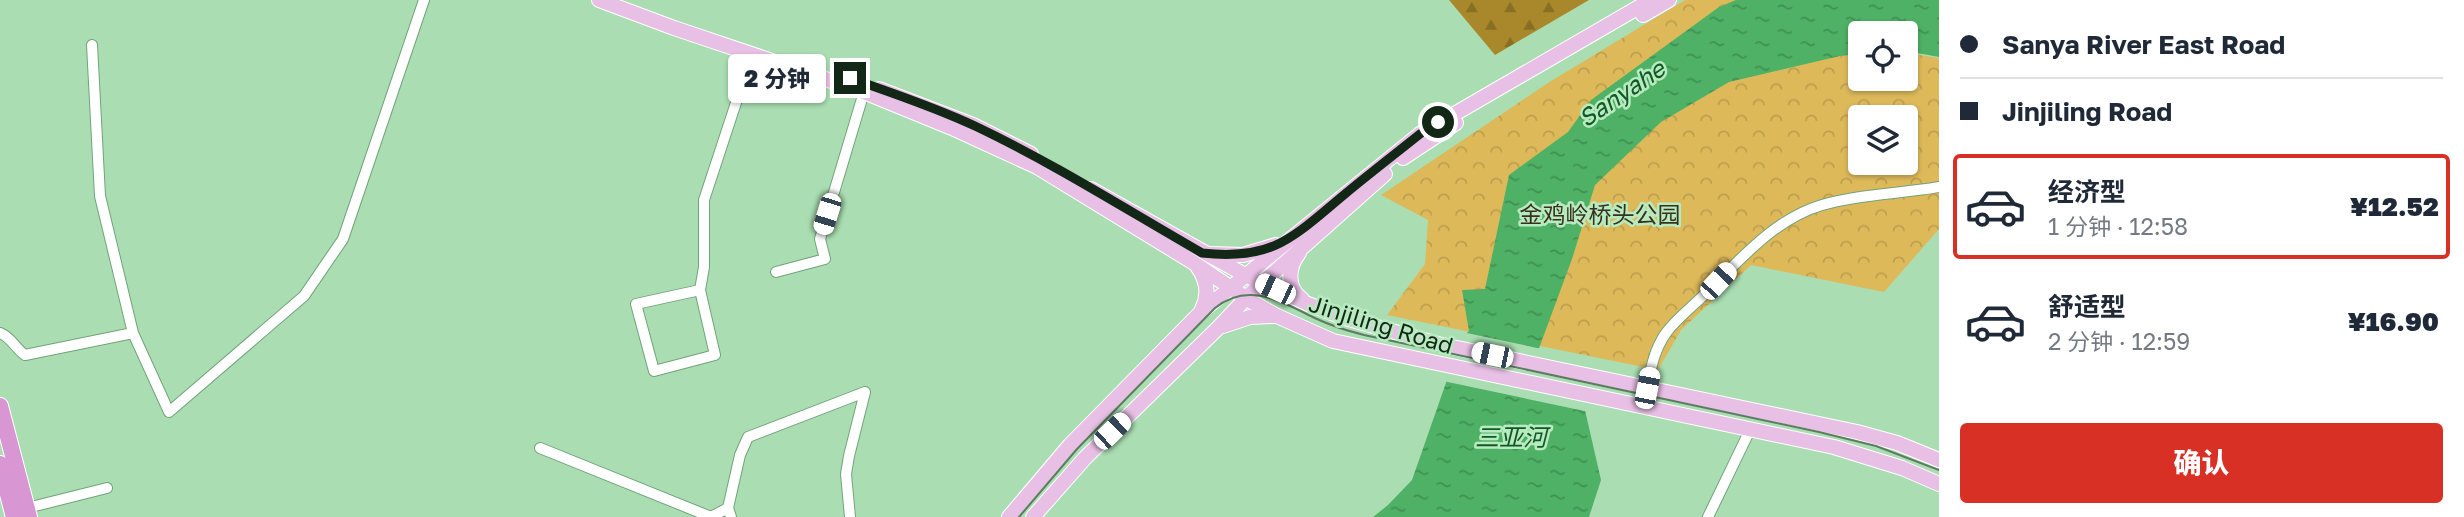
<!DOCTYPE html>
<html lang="zh">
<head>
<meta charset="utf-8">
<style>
  :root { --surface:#fff; --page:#f6f6f7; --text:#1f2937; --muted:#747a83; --line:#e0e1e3; --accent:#d93025 }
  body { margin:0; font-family:"Golos Text","Noto Sans SC",sans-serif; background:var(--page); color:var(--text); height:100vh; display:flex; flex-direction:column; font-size:26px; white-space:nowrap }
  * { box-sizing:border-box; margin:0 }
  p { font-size:23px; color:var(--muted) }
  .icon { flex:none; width:38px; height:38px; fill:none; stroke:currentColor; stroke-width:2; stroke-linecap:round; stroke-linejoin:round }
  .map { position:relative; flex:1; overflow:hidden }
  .sheet { display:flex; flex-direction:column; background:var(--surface); width:525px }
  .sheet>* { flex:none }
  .guide { display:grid; align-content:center; height:154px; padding:0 21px; background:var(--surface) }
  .fabs { position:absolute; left:1848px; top:21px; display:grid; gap:14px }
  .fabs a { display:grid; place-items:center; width:70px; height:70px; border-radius:7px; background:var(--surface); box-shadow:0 2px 5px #0004; font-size:35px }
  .end { position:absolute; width:32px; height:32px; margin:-16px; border:9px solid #132717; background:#fff; box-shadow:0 0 0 4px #fff }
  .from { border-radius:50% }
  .bubble { position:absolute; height:49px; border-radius:7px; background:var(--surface); box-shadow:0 2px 5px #0004; font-size:23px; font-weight:800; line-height:49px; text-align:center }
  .car { position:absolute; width:21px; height:42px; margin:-21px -10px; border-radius:9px; box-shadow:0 0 5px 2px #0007; background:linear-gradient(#fff 24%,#345 0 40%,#fff 0 76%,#345 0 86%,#fff 0) }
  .guide b { display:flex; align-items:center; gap:24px; height:66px; font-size:26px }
  .guide b+b { border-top:2px solid var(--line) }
  .guide i { width:18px; height:18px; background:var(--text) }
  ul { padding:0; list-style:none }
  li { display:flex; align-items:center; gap:21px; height:105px; margin:0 14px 10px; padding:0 7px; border:4px solid transparent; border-radius:7px }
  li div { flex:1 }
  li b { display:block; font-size:26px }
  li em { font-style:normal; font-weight:800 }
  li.on { border-color:var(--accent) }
  li>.icon { width:63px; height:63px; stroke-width:1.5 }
  .button { display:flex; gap:14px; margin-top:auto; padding:14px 21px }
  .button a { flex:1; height:80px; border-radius:7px; background:var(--accent); color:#fff; font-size:28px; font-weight:800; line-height:80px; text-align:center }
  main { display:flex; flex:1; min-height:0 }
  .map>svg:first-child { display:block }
  .forest { fill:url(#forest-firs) }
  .park { fill:url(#park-crowns); fill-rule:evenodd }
  .water { fill:url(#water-ripples) }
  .pier { fill:#aadeb2 }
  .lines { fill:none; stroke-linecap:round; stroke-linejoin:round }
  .minor-casing { stroke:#72a37a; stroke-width:12 }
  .major-casing { stroke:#fff; stroke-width:16 }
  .highway-casing { stroke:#fff; stroke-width:18 }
  .minor { stroke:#fff; stroke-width:10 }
  .major { stroke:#e8c0e5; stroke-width:14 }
  .highway { stroke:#d896d3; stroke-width:16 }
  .tram { stroke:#5a7d60; stroke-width:2 }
  .route { stroke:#132717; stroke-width:9 }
  .labels { text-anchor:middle; stroke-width:5; stroke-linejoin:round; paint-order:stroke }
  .park-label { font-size:23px; fill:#38301c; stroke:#b7ebbf }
  .street-label { font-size:23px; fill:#132717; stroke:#b7ebbf }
  .water-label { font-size:24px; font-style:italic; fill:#115827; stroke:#b7ebbf }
</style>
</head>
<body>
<main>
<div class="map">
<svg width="1939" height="517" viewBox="0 0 1939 517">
  <defs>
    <pattern id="forest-firs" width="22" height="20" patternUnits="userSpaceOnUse" patternTransform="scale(1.75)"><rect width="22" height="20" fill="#a8882a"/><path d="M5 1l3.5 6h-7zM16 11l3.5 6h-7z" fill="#886f23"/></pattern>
    <pattern id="park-crowns" width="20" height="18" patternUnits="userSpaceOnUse" patternTransform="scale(1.75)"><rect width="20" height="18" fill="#ddb95a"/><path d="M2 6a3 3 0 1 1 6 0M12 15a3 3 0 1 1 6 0" fill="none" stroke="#bd9f4e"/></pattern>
    <pattern id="water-ripples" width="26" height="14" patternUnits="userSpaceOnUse" patternTransform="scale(1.75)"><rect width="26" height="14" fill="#4eb165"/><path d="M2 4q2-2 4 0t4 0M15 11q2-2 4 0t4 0" fill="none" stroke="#409052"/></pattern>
  </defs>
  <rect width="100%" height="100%" fill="#aadeb2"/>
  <path class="forest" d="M1449,0h140l-94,55z"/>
  <path class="park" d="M1685,0h167l8,33v46h46v-26l33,5v171l-55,63 -133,-27 -70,65 -23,40 -271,-55 38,-51 3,-44 -47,-25 170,-114zM1860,117h46v46h-46z"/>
  <path class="water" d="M1736,0h203v57l-33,-6v-18h-46v21l-20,2 -111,26 -68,40 -66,63 -23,74 -34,92 41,33 22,96 -12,37h-216l15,-12 24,-25 50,-143 7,-6 -7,-41 23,-1 24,-114 59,-43 23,-32 128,-93z"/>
  <path class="pier" d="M1462,332l80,17 39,33 8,30 -146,-31 16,-45z"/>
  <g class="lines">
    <defs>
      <path id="minor" d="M92,45l8,151 33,137 36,79 135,-116 39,-57 81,-239
        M776,272l49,-13 -5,-20 44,-147
        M700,290l-64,14 18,67 61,-16 -15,-65 4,-23v-67l48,-146
        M0,333c11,4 16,16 25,22l108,-22
        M1647,388c4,-20 7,-38 19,-55 10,-14 26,-26 38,-38 35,-34 70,-76 118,-90 38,-11 78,-11 117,-18
        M540,448l171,69 17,-9 3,9
        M27,508l80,-20
        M728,508l12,-53 8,-18 117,-45
        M850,517l-4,-43 3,-18 16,-64
        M1708,517l42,-87"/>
      <path id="major" d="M599,0l75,28 190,64 88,36 85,39 157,96 58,39 25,14 56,25 501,106 68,21 37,16
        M1643,15l26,-15
        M879,89l94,36 58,29
        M1403,158l53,-35
        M1091,189l154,86 63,29 37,14 93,26 419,88 40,11 42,17
        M1299,253c-11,14 -13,35 3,46
        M1211,254l32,1 33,-10
        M1197,266c10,14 13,28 5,43
        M1223,326l27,-9 24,-1
        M1009,517l61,-72 132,-134 218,-177 231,-134
        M1033,517l52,-59 133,-130 32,-34 135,-120"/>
      <path id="highway" d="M0,406l29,111
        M0,464l14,53"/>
    </defs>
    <use href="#minor" class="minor-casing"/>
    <use href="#major" class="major-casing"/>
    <use href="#highway" class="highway-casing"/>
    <use href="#minor" class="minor"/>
    <use href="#major" class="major"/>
    <use href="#highway" class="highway"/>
    <path class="tram" d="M1019,517l58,-68 138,-141c34,-28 68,-5 102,11 15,7 31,12 47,16l455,97 57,14 63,24"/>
  </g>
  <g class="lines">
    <path class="route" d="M850,78c42,15 85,29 125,48 78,37 152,84 227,127 72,8 91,-16 143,-59 24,-20 50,-40 75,-60l18,-12"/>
  </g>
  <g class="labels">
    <g class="park-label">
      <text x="1600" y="223">金鸡岭桥头公园</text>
    </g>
    <g class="street-label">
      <text transform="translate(1381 325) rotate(17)" y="8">Jinjiling Road</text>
    </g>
    <g class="water-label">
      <text transform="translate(1622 94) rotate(-34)" y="8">Sanyahe</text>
      <text x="1511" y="446">三亚河</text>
    </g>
  </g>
</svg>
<div class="fabs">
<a><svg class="icon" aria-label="locate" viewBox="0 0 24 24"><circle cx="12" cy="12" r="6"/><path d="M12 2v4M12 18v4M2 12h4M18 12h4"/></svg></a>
<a><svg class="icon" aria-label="layers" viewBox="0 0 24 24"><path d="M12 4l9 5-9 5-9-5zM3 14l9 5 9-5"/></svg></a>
</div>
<i class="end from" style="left:1438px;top:122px"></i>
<i class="end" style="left:850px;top:78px"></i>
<div class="bubble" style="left:728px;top:54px;width:98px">2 分钟</div>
<i class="car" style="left:827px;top:214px;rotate:197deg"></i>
<i class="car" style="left:1718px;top:281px;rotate:43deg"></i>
<i class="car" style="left:1275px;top:289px;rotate:295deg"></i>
<i class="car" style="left:1492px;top:355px;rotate:282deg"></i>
<i class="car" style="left:1647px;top:388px;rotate:11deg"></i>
<i class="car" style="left:1112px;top:431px;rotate:46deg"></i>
</div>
<section class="sheet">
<div class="guide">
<b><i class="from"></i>Sanya River East Road</b>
<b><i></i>Jinjiling Road</b>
</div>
<ul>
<li class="on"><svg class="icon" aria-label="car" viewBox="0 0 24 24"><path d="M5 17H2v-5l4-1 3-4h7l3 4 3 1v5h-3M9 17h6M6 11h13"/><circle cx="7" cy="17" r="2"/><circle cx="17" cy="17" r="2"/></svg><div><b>经济型</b><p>1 分钟 · 12:58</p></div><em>¥12.52</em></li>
<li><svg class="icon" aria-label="car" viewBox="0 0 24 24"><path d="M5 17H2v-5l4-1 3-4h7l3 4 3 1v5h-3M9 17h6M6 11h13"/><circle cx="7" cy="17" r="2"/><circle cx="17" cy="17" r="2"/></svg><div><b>舒适型</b><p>2 分钟 · 12:59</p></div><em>¥16.90</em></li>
</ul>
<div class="button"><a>确认</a></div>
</section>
</main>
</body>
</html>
